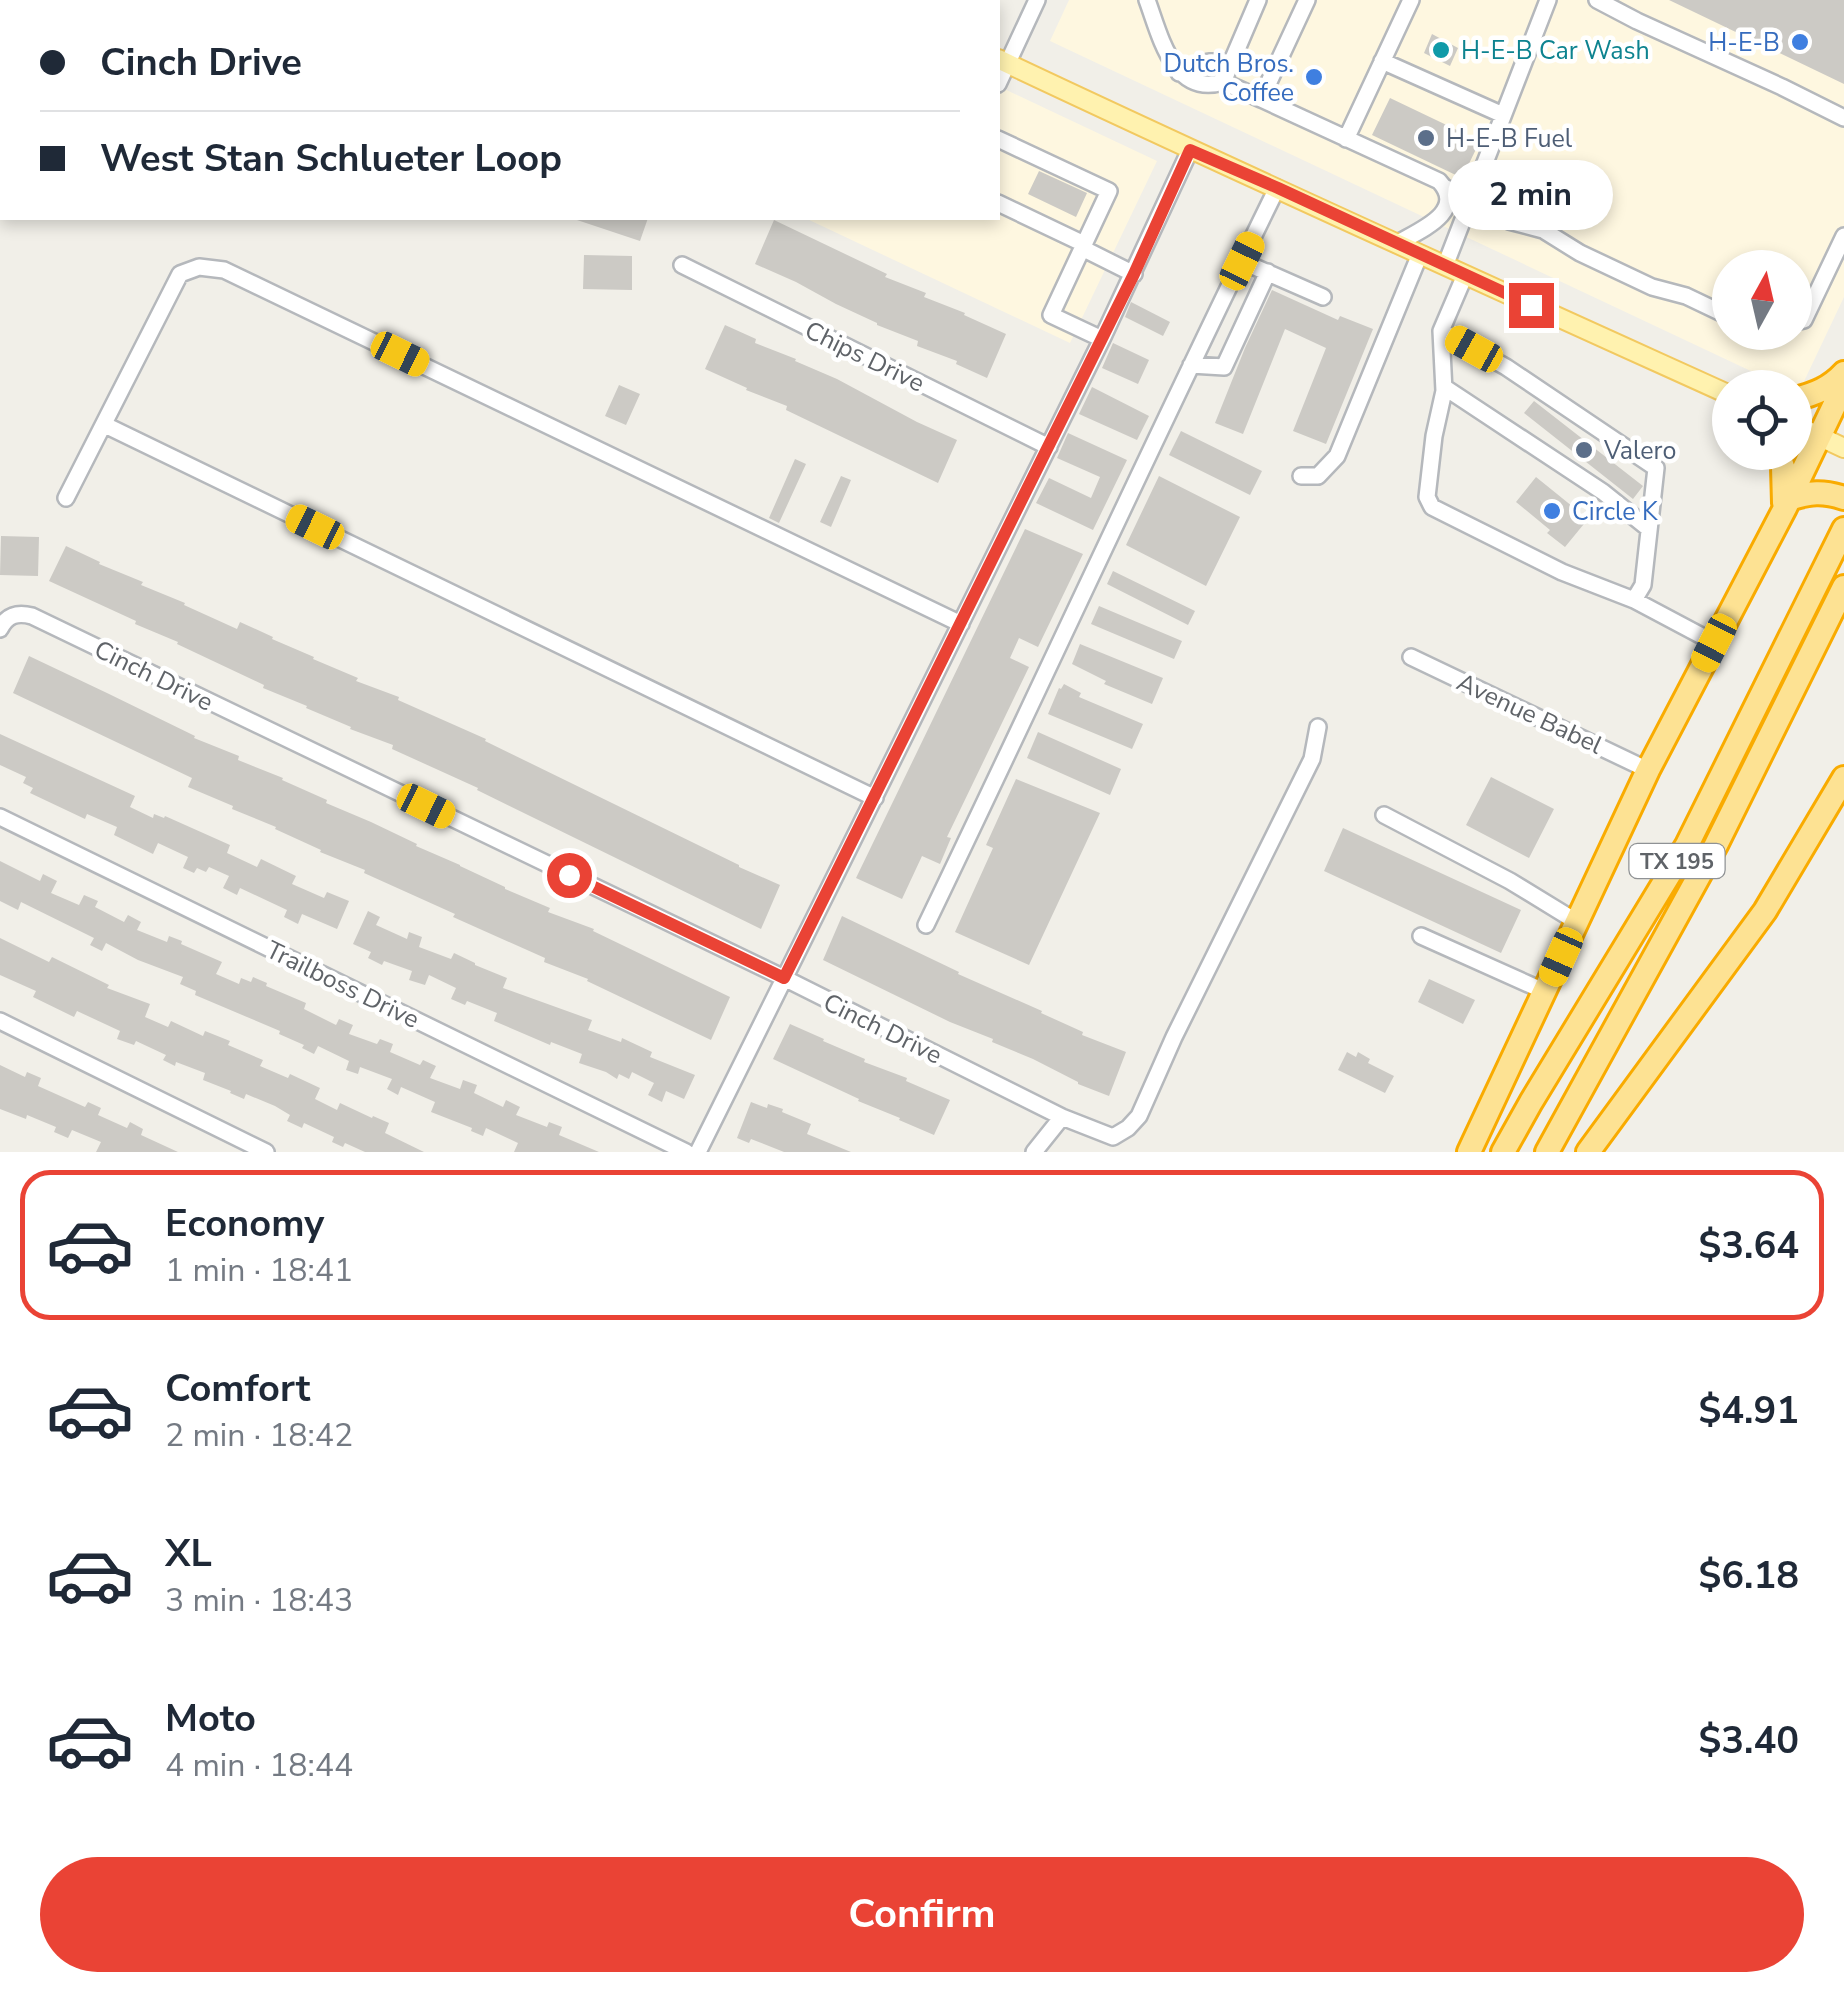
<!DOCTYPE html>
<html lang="en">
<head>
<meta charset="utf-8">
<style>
  :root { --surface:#fff; --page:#f6f6f7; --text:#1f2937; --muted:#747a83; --line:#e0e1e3; --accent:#ea4335 }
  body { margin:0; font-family:"Nunito Sans",sans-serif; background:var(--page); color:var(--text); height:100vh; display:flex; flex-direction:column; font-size:38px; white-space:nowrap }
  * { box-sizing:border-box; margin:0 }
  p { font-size:32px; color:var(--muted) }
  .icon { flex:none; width:55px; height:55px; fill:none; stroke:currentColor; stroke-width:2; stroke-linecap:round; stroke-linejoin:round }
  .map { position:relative; height:1152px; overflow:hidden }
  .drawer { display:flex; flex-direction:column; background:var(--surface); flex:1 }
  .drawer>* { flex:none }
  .guide { position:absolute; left:0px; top:0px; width:1000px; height:220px; box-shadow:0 5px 15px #0003; display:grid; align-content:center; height:220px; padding:0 40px; background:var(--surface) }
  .needle { width:65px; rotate:8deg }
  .buttons { position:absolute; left:1712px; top:250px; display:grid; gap:20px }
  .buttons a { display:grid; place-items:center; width:100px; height:100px; border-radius:50%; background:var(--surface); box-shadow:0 5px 15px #0003; font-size:50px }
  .end { position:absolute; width:45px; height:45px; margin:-22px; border:12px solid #ea4335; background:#fff; box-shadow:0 0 0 5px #fff }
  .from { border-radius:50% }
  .bubble { position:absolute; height:70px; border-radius:35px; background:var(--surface); box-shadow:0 5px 15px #0003; font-size:32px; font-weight:700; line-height:70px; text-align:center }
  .car { position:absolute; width:30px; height:60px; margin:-30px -15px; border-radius:12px; box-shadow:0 0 8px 2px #0007; background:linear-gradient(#f5c518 24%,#345 0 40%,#f5c518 0 76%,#345 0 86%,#f5c518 0) }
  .guide b { display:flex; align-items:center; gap:35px; height:95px; font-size:38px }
  .guide b+b { border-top:2px solid var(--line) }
  .guide i { width:25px; height:25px; background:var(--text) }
  ul { padding:18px 0 0; list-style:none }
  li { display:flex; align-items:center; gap:30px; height:150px; margin:0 20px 15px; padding:0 20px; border:5px solid transparent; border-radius:30px }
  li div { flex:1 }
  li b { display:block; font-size:38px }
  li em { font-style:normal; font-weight:700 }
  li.on { border-color:var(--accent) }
  li>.icon { width:90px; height:90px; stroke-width:1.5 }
  .primary-button { display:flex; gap:20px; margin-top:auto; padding:20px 40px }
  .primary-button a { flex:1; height:115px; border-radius:60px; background:var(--accent); color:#fff; font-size:40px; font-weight:700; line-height:115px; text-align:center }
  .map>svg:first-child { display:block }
  .commercial { fill:#fef7e0; fill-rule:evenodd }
  .building { fill:#cccac5 }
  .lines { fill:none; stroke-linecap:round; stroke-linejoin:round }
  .minor-casing { stroke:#b5b8bc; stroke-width:20 }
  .major-casing { stroke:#f2c960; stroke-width:22 }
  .highway-casing { stroke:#f9ab00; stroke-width:28 }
  .minor { stroke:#fff; stroke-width:15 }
  .major { stroke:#fff2af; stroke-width:18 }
  .highway { stroke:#fde293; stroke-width:22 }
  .route { stroke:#ea4335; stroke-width:12 }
  .shop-dot { fill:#3f7fe0; stroke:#fff; stroke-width:4 }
  .culture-dot { fill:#0f9aa8; stroke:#fff; stroke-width:4 }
  .service-dot { fill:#5c6f8a; stroke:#fff; stroke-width:4 }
  .labels { text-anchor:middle; stroke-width:9; stroke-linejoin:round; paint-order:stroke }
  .shield { fill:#fff; stroke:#8f9295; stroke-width:2.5 }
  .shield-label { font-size:22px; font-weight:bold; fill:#5f6368 }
  .shop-label { font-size:25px; fill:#366cbe; stroke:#fff; text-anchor:end }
  .culture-label { font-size:25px; fill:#0d838f; stroke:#fff; text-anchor:start }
  .service-label { font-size:25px; fill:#4e5e75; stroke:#fff; text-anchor:start }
  .street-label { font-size:25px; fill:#5f6368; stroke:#fff }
</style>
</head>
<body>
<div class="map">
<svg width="1844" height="1152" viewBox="0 0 1844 1152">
  <rect width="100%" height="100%" fill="#f1efe8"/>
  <path class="commercial" d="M1069,0h775v297l-46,97 -3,-6 -10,-1 -735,-346zM1730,268h65v64h-65z
    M998,86l159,75 -87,182 -265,-125h193z"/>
  <path class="building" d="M1669,0h175v84z
    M1432,34l26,14 -8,18 -26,-13z
    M1390,98l90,43 -18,37 -90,-43z
    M1039,171l48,22 -11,24 -48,-23z
    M577,218h71l-8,23 -63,-21z
    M774,220l113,54 -2,3 41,16 -2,4 41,16 -1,2 42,19 -19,44 -31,-14 1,-3 -40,-15 1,-5 -41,-16v-2l-41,-19 -40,-22 -41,-18z
    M584,255l48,1v34l-49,-1z
    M1272,290l66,30 2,-4 33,13 -47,115 -33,-13 33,-83 -41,-19 -42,105 -28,-11 30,-75z
    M1131,302l39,20 -7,14 -38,-19z
    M725,325l31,14 -1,4 41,16 -1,2 42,18 80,43 40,18 -19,43 -152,-73 1,-4 -41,-16 1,-2 -42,-19z
    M1113,343l36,17 -11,24 -36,-16z
    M619,385l21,9 -14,31 -21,-9z
    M1092,387l57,29 -12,24 -58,-26z
    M1534,401l109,85 -10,13 -109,-86z
    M1181,431l81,40 -12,24 -81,-40z
    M1068,433l59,27 -34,70 -57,-27 13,-25 42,20 9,-21 -43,-19z
    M795,459l11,5 -27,59 -10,-5z
    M841,476l10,4 -20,47 -11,-5z
    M1159,476l81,41 -34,69 -80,-41z
    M1536,477l52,42 -23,28 -18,-14 3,-3 -34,-28z
    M1025,529l58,25 -45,93 -19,-9 -9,20 19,9 -82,170 4,1 -11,26 -18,-8 -20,43 -46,-21z
    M1,536l38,1 -1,39 -38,-1z
    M66,546l34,16 -1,2 44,18 -2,3 44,18 -1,2 53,24 3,-7 33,15 -1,2 42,18 -1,2 45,19 -2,3 43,16 -1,3 88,39 -1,2 254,124v2l41,18 -19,44 -284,-139 1,-2 -86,-39 1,-4 -43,-16 1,-2 -45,-19 1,-2 -44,-18 1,-3 -87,-41 1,-2 -43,-18 1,-3 -87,-40z
    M1113,571l82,40 -7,14 -81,-41z
    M1099,606l83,35 -8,18 -83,-35z
    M1080,644l83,34 -11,26 -48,-20 2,-3 -34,-17z
    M29,656l78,37 88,43 -1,2 45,18 -1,4 45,18 -1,2 45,20 -1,3 45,19 46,22 -1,2 44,19v1l45,21v2l45,19 -2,4 46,17 -1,2 137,66 -19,43 -124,-59 1,-2 -44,-17 1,-4 -92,-41 2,-3 -91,-41 1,-3 -45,-18 1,-2 -46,-21 1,-2 -44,-18 1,-3 -45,-19 4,-9 -179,-85z
    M1064,684l17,9 -2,4 64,27 -11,25 -84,-35 11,-26 2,1z
    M1038,732l83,37 -11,26 -83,-37z
    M0,734l135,62 -5,11 23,11 1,-4 10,4 1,-2 65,29 -3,8 30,14 4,-8 35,17 -4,8 32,14 3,-6 22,9 -12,28 -35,-15 -4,10 -14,-7 3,-7 -47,-22 -3,7 -14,-7 6,-12 -20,-9 -3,5 -9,-4 -3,5 -11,-5 5,-11 -30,-14 -5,11 -39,-19 3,-8 -30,-13 -2,5 -55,-26 3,-5 -10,-5 3,-6 -26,-12z
    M1491,777l63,32 -25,49 -63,-33z
    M1016,779l84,34 -71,152 -74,-33 38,-84 -7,-3z
    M1343,828l178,82 -20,43 -177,-82z
    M0,861l40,20 3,-7 14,7 -6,12 28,12 5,-10 14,6 -3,6 29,15 4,-7 13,7 -4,8 30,12 2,-6 13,5 -1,3 41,18 -6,12 23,10 2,-6 10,4 2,-5 14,6 -1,3 40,17 -2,6 32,16 3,-6 14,6 -4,9 28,10 3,-5 13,5 -3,8 30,13 3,-5 13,6 -6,12 30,11 3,-9 14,5 -3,8 29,14 3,-7 14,7 -4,8 31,12 2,-5 13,5 -3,8 40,17h-85l4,-9 -32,-15 -3,8 -12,-5 1,-3 -41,-16 4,-10 -34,-15 -3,8 -11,-6 5,-10 -32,-12 -2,7 -12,-4 3,-9 -31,-15 -4,8 -12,-6 2,-3 -25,-11 1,-3 -85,-36 1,-4 -16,-7 3,-7 -45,-17 -32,-17 -4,8 -12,-6 4,-7 -73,-36 -3,8 -18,-9z
    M368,911l12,6 -4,8 31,14 2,-7 13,5 -3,10 32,12 3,-6 21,10v2l32,13 -4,10 89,32 -4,10 33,12 1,-4 30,14 -2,5 45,18 -11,24 -18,-8 -4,11 -14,-7 6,-12 -22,-11 -3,7 -10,-5 -2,5 -11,-7 -27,-9 3,-9 -31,-12 -1,3 -56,-24 3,-8 -30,-12 -2,4 -14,-6 5,-11 -27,-13 -4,10 -16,-5 3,-9 -28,-10 -2,4 -14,-7 3,-6 -18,-8z
    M842,916l117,56 -1,2 84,37 -1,2 42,19 -1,3 44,17 -17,44 -31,-12v-2l-45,-23 -41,-17 1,-3 -43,-17 -127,-62z
    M0,938l49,24 3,-5 57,28 -2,3 43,16 -5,13 23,10 3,-6 32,15 2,-5 25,10 -2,4 35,15 -3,6 28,12 2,-4 30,14 -5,11 22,11 3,-7 32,15 1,-2 16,7 -4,10 39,19h-59l-20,-9 -2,4 -11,-5 2,-5 -30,-14 -2,5 -15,-7 3,-6 -15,-9 -29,-12 -2,5 -14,-6 1,-2 -28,-11 2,-7 -29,-11 -1,4 -12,-6 3,-5 -30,-14 -2,4 -17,-6 3,-8 -43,-20 -3,6 -41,-20 3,-6 -36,-16z
    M1429,979l46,21 -12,24 -45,-22z
    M790,1024l34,15 -1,2 42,18 -1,3 43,16 -1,3 44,19 -16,35 -35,-15 1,-2 -42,-17 1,-2 -86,-40z
    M1347,1052l9,5 2,-5 12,7 -2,4 26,13 -9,17 -47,-23z
    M0,1065l25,12 2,-5 14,6 -3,8 47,21 3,-5 13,6 -3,7 29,13 3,-6 13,7 -2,6 37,17h-82l5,-10 -29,-12 -4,8 -14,-6 2,-5 -29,-12 -1,4 -26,-10z
    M751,1102l16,6 1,-4 15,5 -1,3 29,12 -4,10 44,18h-67l-33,-13 -2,4 -12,-5z"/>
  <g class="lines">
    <defs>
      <path id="minor" d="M738,0l5,2
        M1147,0c13,35 26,97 76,82l38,17
        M1307,0l-46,99 178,82c29,31 -21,50 -43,63
        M1597,0l40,21 145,66 62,31
        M175,2l1,-2
        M697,2l2,-2
        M0,22l2,1
        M1382,61l121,54
        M1179,73l30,-11h22
        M1223,82l35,-82
        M998,84l39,-84
        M998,139l111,52 -58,124 51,24
        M1346,139l65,-139
        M0,142l2,-5
        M1446,188l63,33 34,9 37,23 72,34 34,9 44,21
        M998,203l86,41
        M1082,248l52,26
        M1241,261l82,36
        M682,265l367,182
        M1445,266l103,-266
        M1465,275l-24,56 3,60 -10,45 -7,61 5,10 130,65 72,28 81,43
        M1795,322l9,-2 40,-84
        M1441,331l65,36 150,101 -13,117 -9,15
        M1191,365l33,2 44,-95
        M1444,387l159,105 46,37
        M105,425l770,373
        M1301,476h17l19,-20 83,-202
        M66,498l114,-224 19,-7 25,3 737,354
        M0,629c7,-14 17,-17 32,-13l752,362 278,139 51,20 15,-9 11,-12 35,-79 138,-278 6,-32
        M1411,657l237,113
        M1384,815l126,66 67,41
        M0,817l686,335
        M926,925c118,-245 231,-493 351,-737
        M1421,936l125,56
        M0,1021l266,131
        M698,1152l404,-813 88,-189
        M1034,1152l28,-35"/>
      <path id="major" d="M872,0l5,2
        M998,59c243,115 487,225 732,336
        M1795,425l49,23"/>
      <path id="highway" d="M1795,399c20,-5 35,-11 49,-26
        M1778,452l5,15 1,36
        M1789,499c21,-7 34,-8 55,-1
        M1469,1152l179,-382 137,-262 59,-123
        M1503,1152l28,-50 156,-257 157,-316
        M1547,1152l169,-307 128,-258
        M1588,1152l177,-241 79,-133"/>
    </defs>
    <use href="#minor" class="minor-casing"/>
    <use href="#major" class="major-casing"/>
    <use href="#highway" class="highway-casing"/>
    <use href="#minor" class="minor"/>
    <use href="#major" class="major"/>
    <use href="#highway" class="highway"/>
  </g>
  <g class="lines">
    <path class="route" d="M569,875l215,103 350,-704 56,-124 88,38 253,117"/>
  </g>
  <g class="shop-dot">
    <circle cx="1800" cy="42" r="10"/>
    <circle cx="1314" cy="77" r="10"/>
    <circle cx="1552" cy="511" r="10"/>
  </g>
  <circle class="culture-dot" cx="1441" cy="50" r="10"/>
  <g class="service-dot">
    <circle cx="1426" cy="138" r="10"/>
    <circle cx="1584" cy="450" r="10"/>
  </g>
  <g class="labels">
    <rect class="shield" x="1629.5" y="844" width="95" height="34" rx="8"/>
    <g class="shield-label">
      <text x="1677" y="869">TX 195</text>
    </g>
    <g class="shop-label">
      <text x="1780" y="51">H-E-B</text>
      <text x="1294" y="72">Dutch Bros.<tspan x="1294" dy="29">Coffee</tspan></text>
      <text x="1572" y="520" text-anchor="start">Circle K</text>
    </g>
    <g class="culture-label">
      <text x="1461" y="59">H-E-B Car Wash</text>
    </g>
    <g class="service-label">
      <text x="1446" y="147">H-E-B Fuel</text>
      <text x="1604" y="459">Valero</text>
    </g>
    <g class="street-label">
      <text transform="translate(865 356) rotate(26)" y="9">Chips Drive</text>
      <text transform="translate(154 675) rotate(26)" y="9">Cinch Drive</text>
      <text transform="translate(1530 713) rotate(25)" y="9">Avenue Babel</text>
      <text transform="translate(343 984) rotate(26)" y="9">Trailboss Drive</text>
      <text transform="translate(883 1028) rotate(26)" y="9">Cinch Drive</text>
    </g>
  </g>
</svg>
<div class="buttons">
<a><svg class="needle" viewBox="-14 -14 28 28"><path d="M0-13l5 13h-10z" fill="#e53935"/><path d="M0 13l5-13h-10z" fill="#747a83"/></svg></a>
<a><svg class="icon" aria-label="locate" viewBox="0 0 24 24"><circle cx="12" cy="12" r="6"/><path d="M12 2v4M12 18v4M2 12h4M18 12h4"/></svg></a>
</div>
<i class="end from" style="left:569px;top:875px"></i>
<i class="end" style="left:1531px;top:305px"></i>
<div class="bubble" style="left:1448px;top:160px;width:165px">2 min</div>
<i class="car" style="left:1242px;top:261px;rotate:26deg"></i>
<i class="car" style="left:1474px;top:349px;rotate:299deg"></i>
<i class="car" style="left:400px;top:354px;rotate:116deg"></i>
<i class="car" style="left:315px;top:527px;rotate:296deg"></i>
<i class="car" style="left:1714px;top:643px;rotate:207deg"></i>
<i class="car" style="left:426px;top:806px;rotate:116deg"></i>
<i class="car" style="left:1561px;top:957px;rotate:204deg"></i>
<div class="guide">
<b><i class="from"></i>Cinch Drive</b>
<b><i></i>West Stan Schlueter Loop</b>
</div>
</div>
<section class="drawer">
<ul>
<li class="on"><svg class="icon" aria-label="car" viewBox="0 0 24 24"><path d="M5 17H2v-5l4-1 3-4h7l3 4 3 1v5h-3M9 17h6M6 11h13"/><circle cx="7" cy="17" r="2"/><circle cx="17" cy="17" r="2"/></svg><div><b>Economy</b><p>1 min · 18:41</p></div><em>$3.64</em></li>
<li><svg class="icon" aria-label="car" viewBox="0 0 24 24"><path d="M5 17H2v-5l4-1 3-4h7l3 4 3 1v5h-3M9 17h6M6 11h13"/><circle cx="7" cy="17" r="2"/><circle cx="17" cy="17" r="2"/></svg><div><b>Comfort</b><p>2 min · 18:42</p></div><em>$4.91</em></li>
<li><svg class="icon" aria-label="car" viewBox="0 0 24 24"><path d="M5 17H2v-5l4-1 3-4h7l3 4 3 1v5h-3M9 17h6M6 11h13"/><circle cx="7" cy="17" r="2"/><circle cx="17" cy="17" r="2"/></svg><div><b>XL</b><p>3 min · 18:43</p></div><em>$6.18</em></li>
<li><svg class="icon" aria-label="car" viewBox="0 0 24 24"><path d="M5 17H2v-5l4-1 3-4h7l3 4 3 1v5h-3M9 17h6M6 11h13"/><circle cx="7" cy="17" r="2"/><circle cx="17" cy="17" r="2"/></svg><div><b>Moto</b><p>4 min · 18:44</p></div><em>$3.40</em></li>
</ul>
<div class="primary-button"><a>Confirm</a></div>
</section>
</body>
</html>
